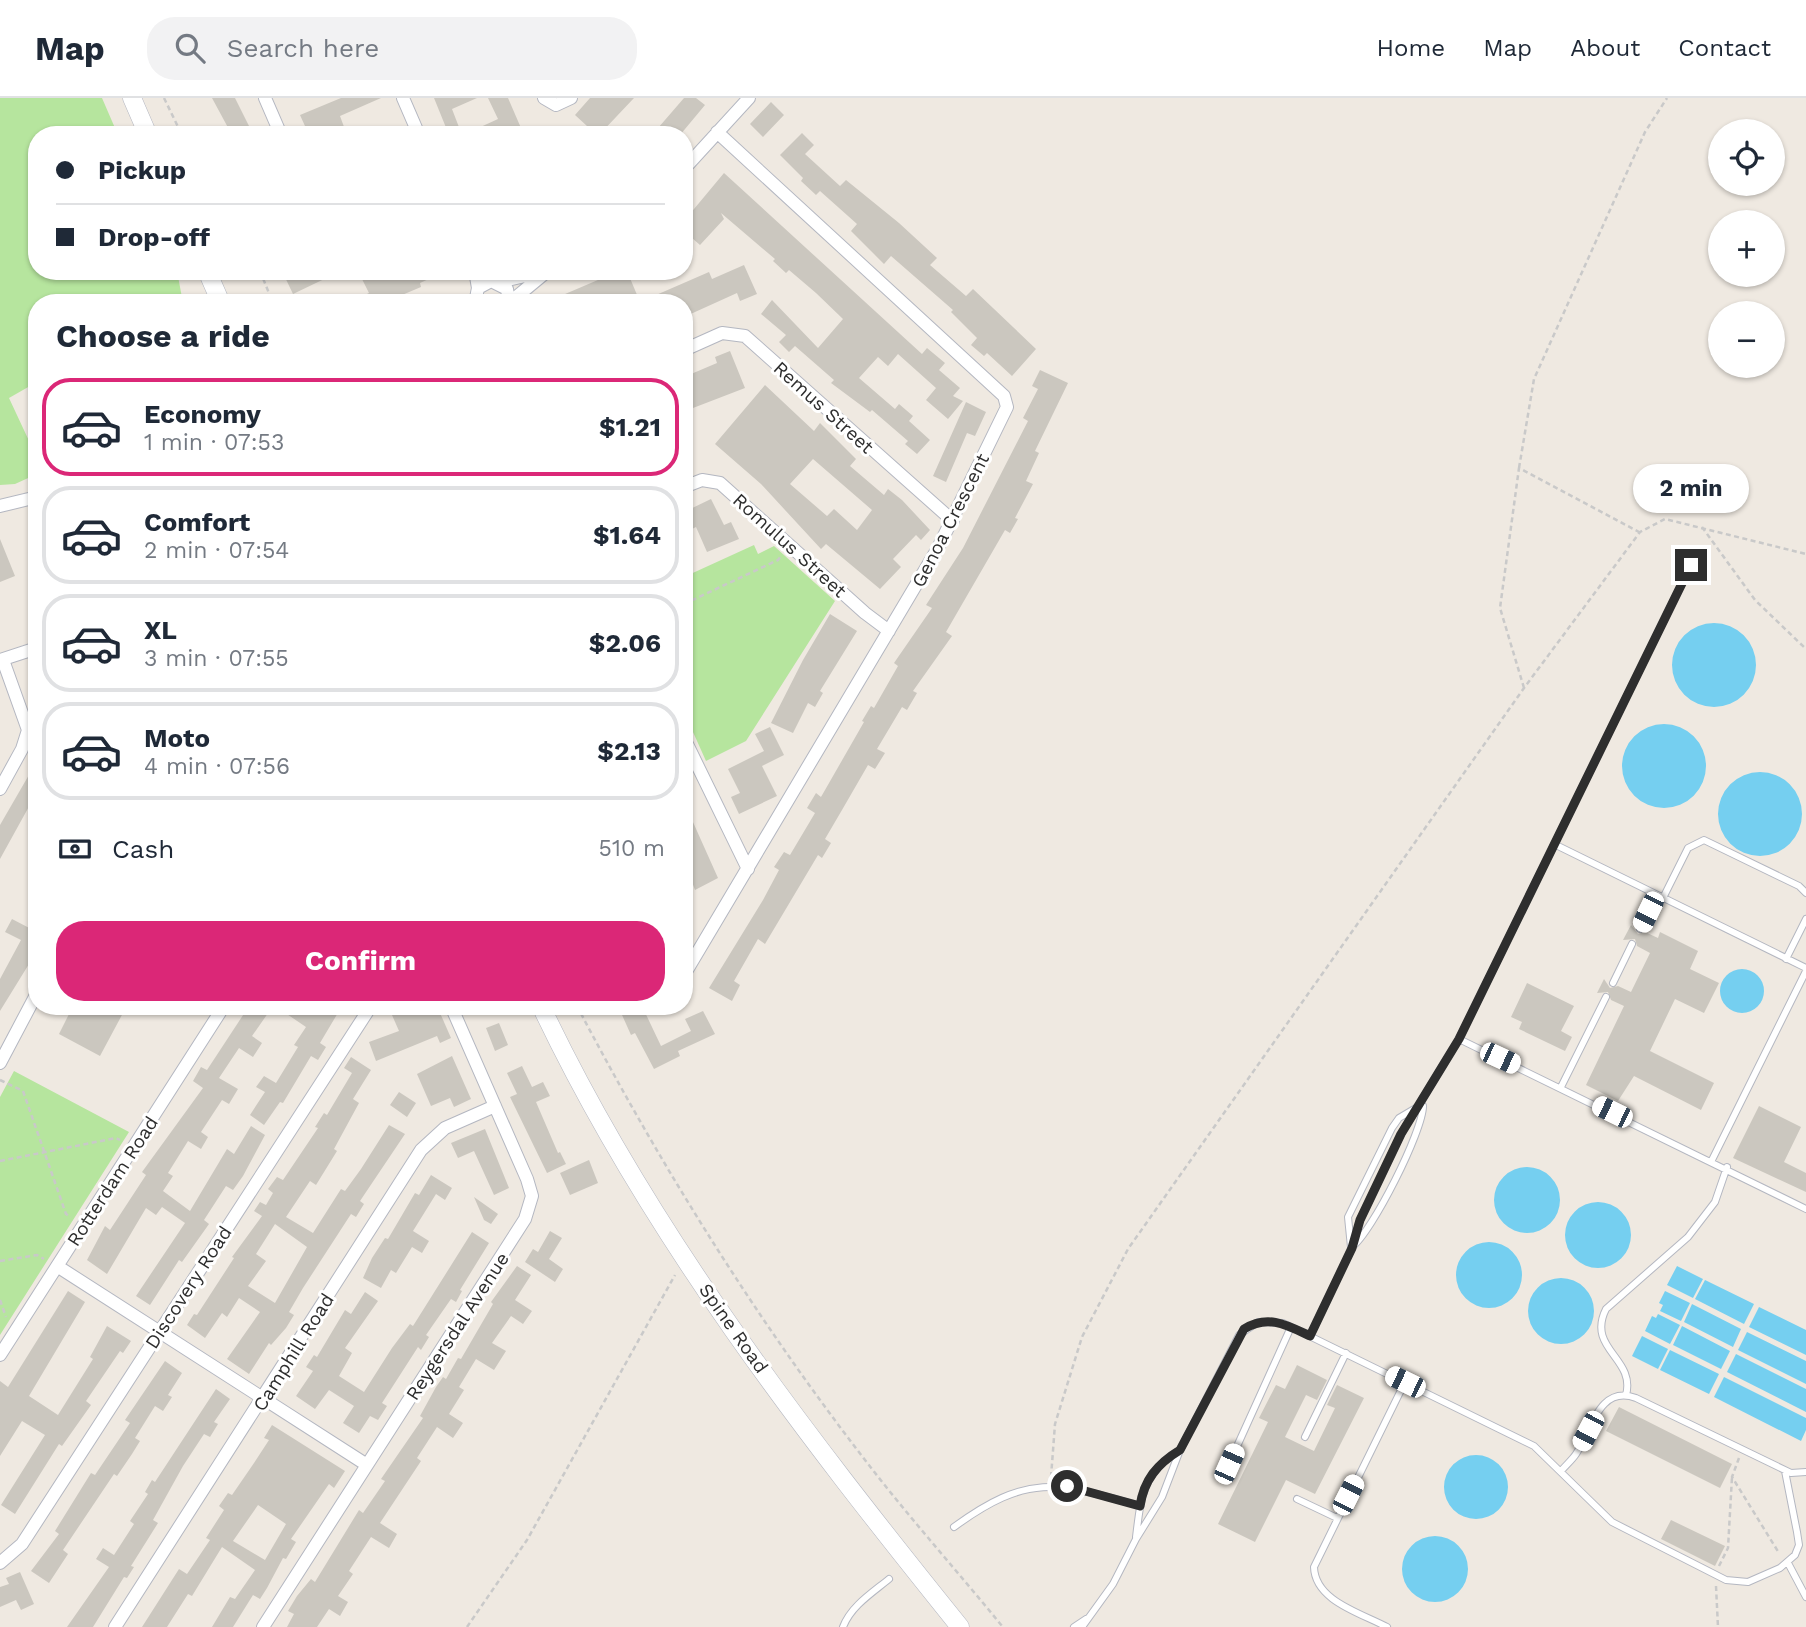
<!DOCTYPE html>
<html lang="en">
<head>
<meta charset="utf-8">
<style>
  :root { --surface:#fff; --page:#f2f2f3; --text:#1f2937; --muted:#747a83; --line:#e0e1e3; --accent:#db2777 }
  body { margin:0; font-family:"Work Sans",sans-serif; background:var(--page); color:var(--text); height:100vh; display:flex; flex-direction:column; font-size:26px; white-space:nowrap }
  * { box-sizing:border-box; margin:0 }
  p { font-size:23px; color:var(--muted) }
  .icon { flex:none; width:38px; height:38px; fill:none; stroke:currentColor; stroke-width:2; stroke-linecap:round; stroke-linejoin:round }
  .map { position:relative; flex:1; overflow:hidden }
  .panel { position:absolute; left:28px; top:196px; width:665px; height:721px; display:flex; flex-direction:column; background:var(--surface); border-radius:28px; box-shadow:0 2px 5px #0004 }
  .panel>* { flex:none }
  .banner { position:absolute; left:28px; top:28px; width:665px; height:154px; border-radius:28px; box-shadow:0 2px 5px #0004; display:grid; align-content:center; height:154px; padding:0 28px; background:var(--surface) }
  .controls { position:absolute; left:1708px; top:21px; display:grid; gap:14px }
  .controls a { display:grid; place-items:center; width:77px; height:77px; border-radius:50%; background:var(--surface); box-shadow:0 2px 5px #0004; font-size:35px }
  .end { position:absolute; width:32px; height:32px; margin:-16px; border:9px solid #2e2e2e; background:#fff; box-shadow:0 0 0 4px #fff }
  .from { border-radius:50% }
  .bubble { position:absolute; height:49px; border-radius:24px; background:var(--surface); box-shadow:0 2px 5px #0004; font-size:23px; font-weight:700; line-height:49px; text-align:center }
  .car { position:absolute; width:21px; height:42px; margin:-21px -10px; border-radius:9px; box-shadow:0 0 5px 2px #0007; background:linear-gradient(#fff 24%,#345 0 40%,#fff 0 76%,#345 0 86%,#fff 0) }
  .banner b { display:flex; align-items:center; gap:24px; height:66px; font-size:26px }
  .banner b+b { border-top:2px solid var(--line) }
  .banner i { width:18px; height:18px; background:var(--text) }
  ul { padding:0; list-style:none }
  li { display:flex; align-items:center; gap:21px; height:98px; margin:0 14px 10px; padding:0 14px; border:4px solid var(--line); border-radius:28px }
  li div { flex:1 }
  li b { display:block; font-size:26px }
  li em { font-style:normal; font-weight:700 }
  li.current { border-color:var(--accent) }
  li>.icon { width:63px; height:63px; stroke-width:1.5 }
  h2 { padding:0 28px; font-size:32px; line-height:84px }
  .pay { display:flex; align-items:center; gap:18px; height:77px; padding:0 28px; font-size:26px }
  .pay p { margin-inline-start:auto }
  .cta { display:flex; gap:14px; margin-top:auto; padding:14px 28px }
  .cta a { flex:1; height:80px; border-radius:28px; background:var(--accent); color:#fff; font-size:28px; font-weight:700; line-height:80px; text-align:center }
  header { display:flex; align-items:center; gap:42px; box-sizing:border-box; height:98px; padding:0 35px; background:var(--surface); border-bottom:2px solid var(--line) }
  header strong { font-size:33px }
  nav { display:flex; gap:38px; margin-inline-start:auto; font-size:24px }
  .search { width:490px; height:63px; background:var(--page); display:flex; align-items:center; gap:18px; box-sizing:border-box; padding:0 24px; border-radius:28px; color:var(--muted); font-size:26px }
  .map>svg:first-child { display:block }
  .green { fill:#b6e59e }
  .water { fill:#75cff0 }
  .building { fill:#cbc7bf; fill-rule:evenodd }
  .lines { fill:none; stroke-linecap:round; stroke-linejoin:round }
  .lane-casing { stroke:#b4b7c1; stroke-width:8 }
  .street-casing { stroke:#b4b7c1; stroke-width:14 }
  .secondary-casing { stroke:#b4b7c1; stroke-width:19 }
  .path { stroke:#c9c9c9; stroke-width:2.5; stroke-dasharray:5 3.5; stroke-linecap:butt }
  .lane { stroke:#fff; stroke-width:6 }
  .street { stroke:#fff; stroke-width:12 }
  .secondary { stroke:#fff; stroke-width:18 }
  .route { stroke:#2e2e2e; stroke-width:9 }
  .labels { text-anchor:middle; stroke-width:6; stroke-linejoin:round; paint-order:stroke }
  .street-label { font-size:19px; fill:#2e2e2e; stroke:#fff }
</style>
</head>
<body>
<header>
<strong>Map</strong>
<div class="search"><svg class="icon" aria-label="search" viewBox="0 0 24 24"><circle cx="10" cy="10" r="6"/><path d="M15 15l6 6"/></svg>Search here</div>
<nav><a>Home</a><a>Map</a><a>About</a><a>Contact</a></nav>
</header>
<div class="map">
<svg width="1806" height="1529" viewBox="0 0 1806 1529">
  <rect width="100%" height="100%" fill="#efe9e1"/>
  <path class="green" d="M0,0h102l16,37h-81v136h140l6,32h-146v79l-28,16 28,60v16l-22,10 -15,1z
    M754,447l4,9 16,-8 61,55 -89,140 -40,20 -22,-49v-135z
    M14,973l115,61 -129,203v-238z"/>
  <path class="water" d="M1672 567a42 42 0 1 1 84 0a42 42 0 1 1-84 0Z
    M1622 668a42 42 0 1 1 84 0a42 42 0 1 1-84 0Z
    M1718 716a42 42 0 1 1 84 0a42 42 0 1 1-84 0Z
    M1720 893a22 22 0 1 1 44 0a22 22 0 1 1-44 0Z
    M1494 1102a33 33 0 1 1 66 0a33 33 0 1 1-66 0Z
    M1565 1137a33 33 0 1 1 66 0a33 33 0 1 1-66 0Z
    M1456 1177a33 33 0 1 1 66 0a33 33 0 1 1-66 0Z
    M1677,1168l26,13 -10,19 -26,-13z
    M1528 1213a33 33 0 1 1 66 0a33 33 0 1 1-66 0Z
    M1705,1182l49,24 -10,20 -49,-25z
    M1665,1193l25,12 -9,18 -21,-10 3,-6 -4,-2z
    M1692,1206l49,25 -8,18 -49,-25z
    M1759,1209l47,23v25l-57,-28z
    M1658,1216l22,11 -10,19 -25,-13 7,-15 4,2z
    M1682,1228l48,25 -9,18 -48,-24z
    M1747,1234l59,29v23l-68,-34z
    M1642,1238l26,13 -10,20 -26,-13z
    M1670,1252l49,24 -10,20 -49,-24z
    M1736,1256l70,35v23l-79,-40z
    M1724,1279l82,41v12l-5,11 -87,-44z
    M1444 1389a32 32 0 1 1 64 0a32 32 0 1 1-64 0Z
    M1402 1471a33 33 0 1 1 66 0a33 33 0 1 1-66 0Z"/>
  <path class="building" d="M212,0h23l16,32 -19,5z
    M341,0h40l-41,18 7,19h-38l-9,-20z
    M434,0h43l-25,11 10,26h-13z
    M488,0h20l13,30 -16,7h-42l35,-16z
    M590,0h44l-35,37h-21l9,-9 -12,-11z
    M684,0h12l9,7 -25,30h-28z
    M771,4l13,13 -21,22 -13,-13z
    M802,35l12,12 -9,9 35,32 6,-6 53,43 38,35 -7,7 36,31 7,-7 63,60 -24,27 -25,-23 -3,3 -13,-11 6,-7 -26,-26 2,-2 -62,-54 -7,8 -33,-33 6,-7 -37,-33 -4,4 -15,-14 2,-3 -23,-23z
    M724,75l198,181 5,-6 18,15 -6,7 21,18 -7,8 10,5 -15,18 -22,-19 10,-12 -38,-34 -10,12 -10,-9 -19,21 36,31 4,-5 14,12 -4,5 21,19 -13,14 -12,-10 3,-3 -36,-31 -2,2 -39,-29 3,-3 -39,-34 -6,6 -10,-10 7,-7 -25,-21 11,-14 46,48 25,-29 -27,-26 -27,-23 -3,3 -13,-12 2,-2 -54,-46 3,6 -24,26 -16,-14v-10z
    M744,167l13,29 -17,7 -3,-8 -53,24v-14h-140l75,-32h8l13,31 69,-30 3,7z
    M282,173h59l-48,23z
    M380,173h66l-26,12 1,4 -38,16h-35l21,-10 -7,-14z
    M730,253l15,37 -52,20 -9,-21v-10l33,-14 -2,-6z
    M1040,272l28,13 -33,68 4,2 -13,28 7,3 -18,34 3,1 -8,14 -5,-3 -59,102 6,4 -39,55 4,2 -10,17 -5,-3 -25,42 8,4 -10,16 -7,-4 -26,45 -17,29 6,4 -9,15 -4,-3 -53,89 -7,-5 -24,42 6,4 -8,16 -23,-13 54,-88 16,-30 -5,-3 10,-15 6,3 25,-42 -8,-5 9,-15 5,4 43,-75 -2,-1 9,-15 3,2 24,-42 -4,-3 38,-55 -6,-3 37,-57 65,-127 -5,-3 15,-29 -6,-3z
    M765,287l49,46 6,-8 36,36 -6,7 34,29 4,-6 14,11 28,30 -9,10 -5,-5 -23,24 8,8 -21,22 -54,-45 -5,5 -60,-65 -46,-40zM813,361l59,51 -15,20 -23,-21 -7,7 -37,-32z
    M966,304l20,10 -11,24 -8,-3 -21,49 -13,-6z
    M711,401l13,26 7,-3 8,17 -32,13 -11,-25 -4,2 -8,-17z
    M0,441l15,37 -15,6z
    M830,516l27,17 -37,60 3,2 -8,14 -7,-4 -15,30 -22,-10 32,-63z
    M770,629l14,28 -22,11 15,30 -38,18 -8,-17 9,-4 -12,-24 36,-18 -9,-17z
    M37,663v31l-37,67v-34z
    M684,704l34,76 -23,12 -11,-30z
    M12,821l25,13v19l-37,60v-32l21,-39 -16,-8z
    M1631,827l7,9 7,-2 13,6 2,-6 38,19 -8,18 29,14 -15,30 -29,-14 -25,52 64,32 -13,27 -67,-34 -16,25 -32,-16 38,-79 -13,-6 -3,-8 -11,1 7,-14 6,9 8,-2 13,6 19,-39 -13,-7 -2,-7 -12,1z
    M1527,885l47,23 -13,25 11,6 -7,14 -46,-22 3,-7 -11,-5z
    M73,908h39l11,7 -23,43 -41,-22z
    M249,908h24l-21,30 10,7 -9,14 -14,-9 -20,30 19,11 -9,15 -7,-4 -21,32 7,5 -7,12 -13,-8 -20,32 5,3 -10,15 27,20 37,-62 7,5 17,-28 14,9 -22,41 -10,14 -7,-4 -22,34 5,4 -27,38 -3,-2 -29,45 -14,-9 49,-73 -23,-16 -6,8 -10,-7 -39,66 -20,-14 18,-34 5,4 36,-55 -4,-3 61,-84 -10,-7 8,-14 6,3z
    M275,908h67l-22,37 6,4 -8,13 -7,-4 -28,47 -3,-1 -16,23 -14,-10 15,-23 -9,-5 8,-11 12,7 22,-36 -4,-2 12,-18z
    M424,908h13l14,32 -11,5 -3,-7 -61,25 -7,-19 30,-11 -7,-16 14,-6 2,5z
    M618,908h24l19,40 30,-15 -6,-12 18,-8 12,23 -37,17 2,5 -26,13 -19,-36 -4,2z
    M499,925l9,22 -13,6 -9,-23z
    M452,958l19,43 -17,8 -4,-9 -19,8 -14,-32z
    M351,959l20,13 -18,29 6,4 -25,46 3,2 -21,34 -6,-4 -24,36 27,16 28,-44 4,2 16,-22 28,-44 16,9 -45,67 4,3 -8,13 -5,-3 -48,74 -14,24 5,3 -8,13 -15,17 -2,-2 -20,31 -22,-15 33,-47 -21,-14 -12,19 -5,-4 -17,25 -18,-13 7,-11 3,1 37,-57 -2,-1 30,-41 -8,-5 6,-9 6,3 7,-12 -5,-4 9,-12 6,3 35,-52 -3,-1 9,-14 3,2 25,-42 -8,-5zM275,1126l32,23 -32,56 -27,-17 18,-25 -10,-7z
    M522,968l10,21 11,-5 7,14 -14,6 22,51 2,-1 6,12 -19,9 -37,-76 7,-3 -10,-21z
    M399,994l17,11 -9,14 -17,-12z
    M1759,1008l42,21 -17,35 22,11v19l-73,-34z
    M485,1031l24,59 -15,7 -20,-44 -16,7 -7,-15z
    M589,1062l9,23 -28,12 -10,-22z
    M431,1077l21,13 -7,12 -9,-6 -23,37 16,10 -7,12 -10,-6 -16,26 -5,-3 -10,18 -18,-10 9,-20 13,-20 3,1 27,-46 4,2z
    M474,1099l24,17 -7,10 -7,-4z
    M550,1133l12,7 -13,21 14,10 -8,13 -30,-20 8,-13 5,3z
    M472,1134l17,11 -29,47 2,1 -6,11 -5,-3 -25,36 3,2 -8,13 -3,-3 -36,56 5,3 -9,14 -8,-4 -11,17 -16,-10 11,-17 -25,-16 -14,19 -19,-13 17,-25 -7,-4 8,-12 3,2 28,-47 6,4 14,-22 13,9 -33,47 7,5 -13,23 25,16 28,-44 18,-24 3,2z
    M517,1168l14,9 -16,25 17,11 -9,13 -12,-8 -19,27 14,8 -12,19 -18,-11 -17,28 5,3 -15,24 14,9 -10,15 -16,-11 -20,31 4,3 -41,62 17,11 -8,14 -18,-11 -22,34 4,3 -15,22 10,6 -8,14 -11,-7 -12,18h-30l7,-13 -6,-3 9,-15 14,-17 4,3 44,-72 4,3 22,-32 -4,-2 42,-61 -3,-2 16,-29 7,-10 3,2 12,-21 3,1 32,-55 -2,-2z
    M68,1193l17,11 -56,94 29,19 35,-56 -3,-2 17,-31 24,15 -8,12 -3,-2 -34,50 5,4 -29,41 -3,-2 -44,70 -14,-9 44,-70 -23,-14 -22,35v-75l8,6z
    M165,1263l17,12 -14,22 4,2 -9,14 -8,-5 -20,32 5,3 -8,13 -15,22 -3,-2 -51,76 5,4 -19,29 -18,-12 28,-37 -4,-3 36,-58 4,2 35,-52 -5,-3z
    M1297,1267l30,15 -10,20 -11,-5 -21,42 29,14 21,-43 -8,-3 10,-20 27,13 -49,96 -29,-14 -31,62 -37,-18 50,-102 -9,-4 17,-33 9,4z
    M216,1291l14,10 -16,23 4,2 -8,13 -6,-3 -21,32 -30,54 5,3 -27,43 3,1 -7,11 -3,-1 -31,50h-26l42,-60 -13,-8 7,-11 11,7 20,-31 -4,-3 18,-27 -3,-2 7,-12 3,2z
    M1619,1309l113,57 -12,24 -114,-57z
    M272,1327l73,46 -11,17 -5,-4 -38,55 5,3 -10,17 -3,-1 -16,30 -7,11 -7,-4 -20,32h-21l18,-30 5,2 20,-29 -33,-23 -30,49 -4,-2 -21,33h-25l37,-58 8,5 23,-34 -4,-2 18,-28 -5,-4 9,-13 4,2 22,-32 15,-23 -5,-2zM258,1407l28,19 -21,36 -32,-19z
    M1671,1422l54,26 -10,20 -54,-27z
    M20,1474l14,32 -13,6 -5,-10 -16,7v-20l9,-3 -3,-6z"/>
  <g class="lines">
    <defs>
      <path id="lane" d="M1554,746l252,124
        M1663,800l25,-50 16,-8 95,46 7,7
        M1640,831l17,-34
        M1786,861l20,-40
        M1613,885l19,-39
        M1459,941l347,170
        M1561,989l45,-90
        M1712,1062l94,-189
        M1351,1149l-3,-30 44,-89 7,-10 22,-13
        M1352,1149c20,-15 71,-116 71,-141
        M1310,1238l42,-88 8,-28 41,-86 58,-95 232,-474
        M1626,1297c10,-37 -40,-46 -20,-86l82,-72 27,-35 12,-35
        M1305,1339l41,-84
        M1229,1366l62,-137
        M1561,1373c5,-6 11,-11 15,-17 15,-23 23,-70 60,-56l155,75 15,-1
        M1297,1401l40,19
        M954,1429c74,-54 103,-45 186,-21
        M1136,1439c5,-40 6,-64 44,-87
        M1788,1465l18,34
        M843,1529c8,-21 29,-34 46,-48
        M1074,1529l12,-8
        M1082,1529l31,-43 23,-45 26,-42 18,-47 59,-115 19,-13 25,1 251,123 78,76 114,58 22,2 32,-14 15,-13 4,-10 -2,-13 -12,-61
        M1387,1529c-26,-14 -72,-26 -73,-60l91,-185"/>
      <path id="street" d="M265,0l16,37
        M403,0l16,37
        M544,0l12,7 15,-7
        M684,71l65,-71
        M475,173l3,17
        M498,184l49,-11
        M475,205l3,-15 13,-7 16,8 2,14
        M509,205l35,-29
        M684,252l38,-17 23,3 208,185
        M684,389l18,-7 18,3 145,130 24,18
        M0,408l37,-9
        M0,562l37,-12
        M684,640l64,131
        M0,691l22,-40 6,-19 -25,-70
        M684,877l254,-427 69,-141 -3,-11 -287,-264
        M0,965l37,-70
        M57,1168l310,199
        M0,1257l224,-349
        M0,1465l22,-19 349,-538
        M115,1529l306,-477 24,-22 50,-22
        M263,1529l262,-408 7,-23 -5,-17 -76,-173"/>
      <path id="secondary" d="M132,0l16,37
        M207,173l14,32
        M541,908c107,226 263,427 419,621"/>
    </defs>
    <use href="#lane" class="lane-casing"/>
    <use href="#street" class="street-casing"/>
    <use href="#secondary" class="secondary-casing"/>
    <path class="path" d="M164,0l18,37
      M260,173l13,32
      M1519,370l15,-89 111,-247 22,-34
      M1702,429l53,73 51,49
      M684,506l94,-44 3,-4
      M1524,590l-24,-80 19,-140 120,64
      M577,908c88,168 189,329 306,477 39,49 80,95 119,143
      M0,982l23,11 43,123 5,3
      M0,1063l116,-23 4,2
      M0,1163l37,-6 7,4
      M0,1202l6,17
      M1739,1360l-7,19 47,76
      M1051,1379l4,-53 27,-87 46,-88 396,-561 116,-156 25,-13 141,35
      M1719,1468l9,-18 4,-71
      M1716,1488l2,41
      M467,1529l60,-87 148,-265"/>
    <use href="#lane" class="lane"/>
    <use href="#street" class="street"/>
    <use href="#secondary" class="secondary"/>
  </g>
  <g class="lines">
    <path class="route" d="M1067,1388l73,20c4,-26 17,-42 40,-56l64,-121c24,-15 43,-4 66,7l42,-88 8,-28 41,-86 58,-95 232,-474"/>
  </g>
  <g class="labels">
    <g class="street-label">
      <text transform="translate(824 309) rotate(42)" y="7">Remus Street</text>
      <text transform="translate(950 422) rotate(-63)" y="7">Genoa Crescent</text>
      <text transform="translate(790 447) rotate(42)" y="7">Romulus Street</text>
      <text transform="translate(112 1083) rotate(-57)" y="7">Rotterdam Road</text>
      <text transform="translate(188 1189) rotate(-57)" y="7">Discovery Road</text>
      <text transform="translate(457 1228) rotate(-57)" y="7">Reygersdal Avenue</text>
      <text transform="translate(734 1230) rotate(55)" y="7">Spine Road</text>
      <text transform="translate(293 1254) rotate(-58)" y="7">Camphill Road</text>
    </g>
  </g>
</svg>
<div class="controls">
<a><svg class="icon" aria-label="locate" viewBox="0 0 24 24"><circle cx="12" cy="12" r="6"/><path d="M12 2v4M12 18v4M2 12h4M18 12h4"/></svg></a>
<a>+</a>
<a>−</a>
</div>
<i class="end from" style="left:1067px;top:1388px"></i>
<i class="end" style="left:1691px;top:467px"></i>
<div class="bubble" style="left:1633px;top:366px;width:116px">2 min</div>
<i class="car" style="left:1648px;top:814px;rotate:206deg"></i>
<i class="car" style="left:1500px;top:960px;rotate:115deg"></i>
<i class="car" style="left:1612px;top:1014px;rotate:296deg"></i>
<i class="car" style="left:1405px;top:1284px;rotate:296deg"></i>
<i class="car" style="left:1588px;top:1333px;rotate:208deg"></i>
<i class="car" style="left:1229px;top:1366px;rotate:24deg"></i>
<i class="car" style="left:1348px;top:1397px;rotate:27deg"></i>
<div class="banner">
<b><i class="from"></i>Pickup</b>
<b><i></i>Drop-off</b>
</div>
<section class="panel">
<h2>Choose a ride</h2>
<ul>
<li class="current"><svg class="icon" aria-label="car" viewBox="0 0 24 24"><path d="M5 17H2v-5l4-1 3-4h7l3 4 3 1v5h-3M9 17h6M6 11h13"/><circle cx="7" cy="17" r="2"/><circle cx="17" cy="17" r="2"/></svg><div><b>Economy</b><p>1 min · 07:53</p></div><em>$1.21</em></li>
<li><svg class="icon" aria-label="car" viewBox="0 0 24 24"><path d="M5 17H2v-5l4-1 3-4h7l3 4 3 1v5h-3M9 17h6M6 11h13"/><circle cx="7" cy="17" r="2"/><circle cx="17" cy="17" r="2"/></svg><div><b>Comfort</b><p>2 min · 07:54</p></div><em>$1.64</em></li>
<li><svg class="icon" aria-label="car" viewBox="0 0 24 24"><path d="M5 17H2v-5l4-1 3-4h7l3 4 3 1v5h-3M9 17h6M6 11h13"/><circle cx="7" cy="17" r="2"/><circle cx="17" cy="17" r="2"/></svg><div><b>XL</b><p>3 min · 07:55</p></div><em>$2.06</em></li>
<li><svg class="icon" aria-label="car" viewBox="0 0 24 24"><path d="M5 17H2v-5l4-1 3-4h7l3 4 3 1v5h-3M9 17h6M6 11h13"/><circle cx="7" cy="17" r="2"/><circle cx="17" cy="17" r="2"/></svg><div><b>Moto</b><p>4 min · 07:56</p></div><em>$2.13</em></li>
</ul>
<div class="pay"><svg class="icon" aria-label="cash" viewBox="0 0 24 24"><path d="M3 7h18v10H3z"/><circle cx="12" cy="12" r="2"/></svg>Cash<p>510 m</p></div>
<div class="cta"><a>Confirm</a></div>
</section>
</div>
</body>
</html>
